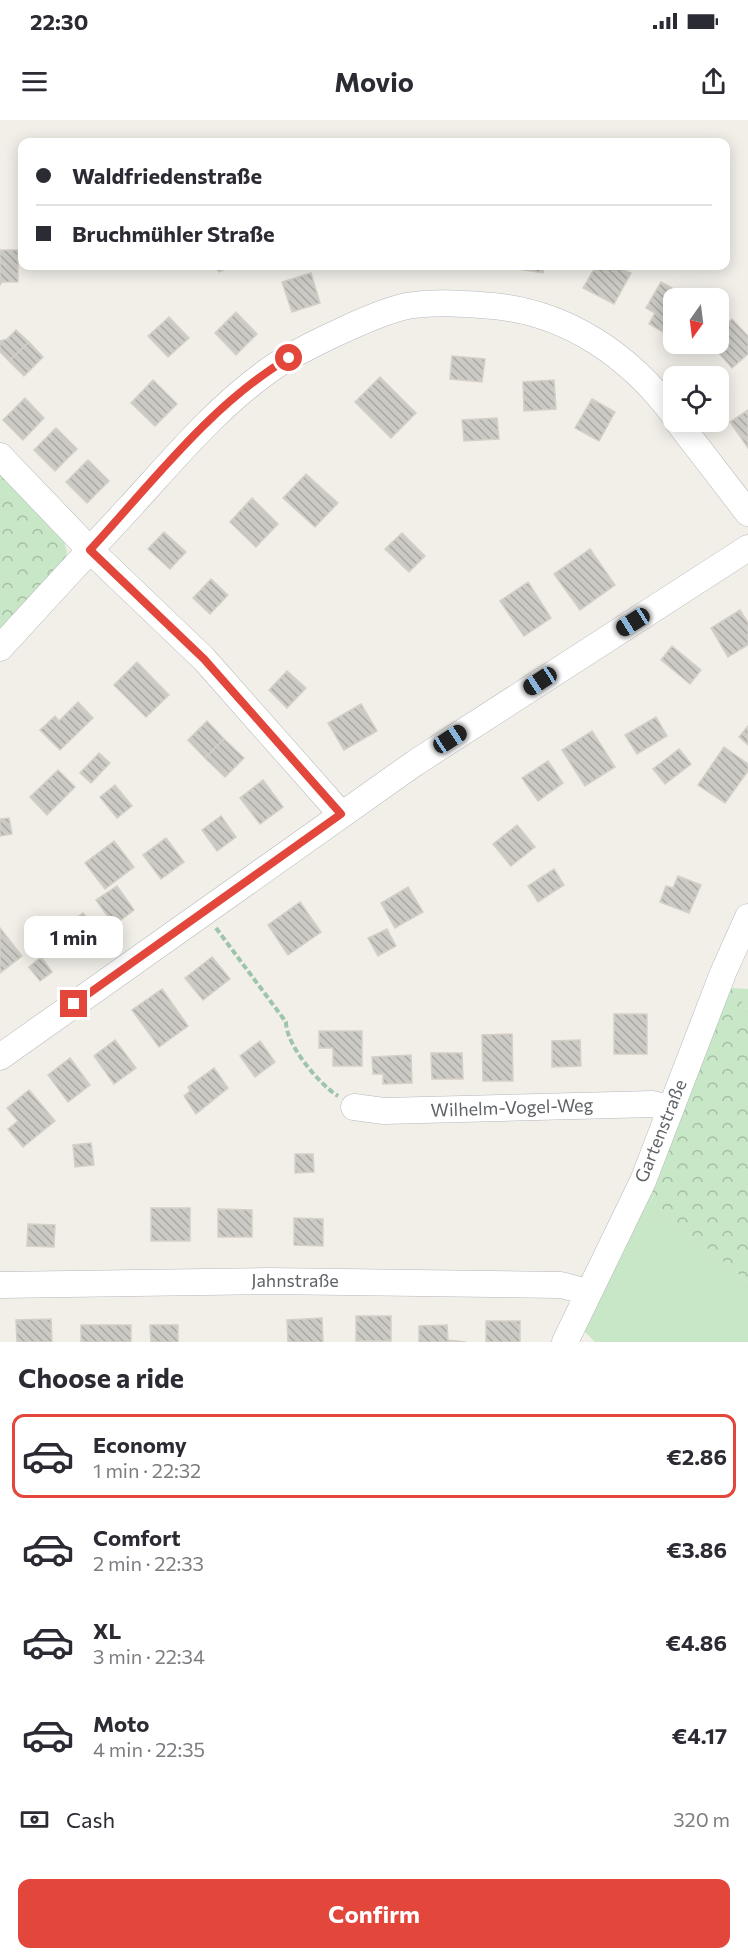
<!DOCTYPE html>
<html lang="en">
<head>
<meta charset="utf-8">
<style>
  :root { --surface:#fff; --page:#f7f7f7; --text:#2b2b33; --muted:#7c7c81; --line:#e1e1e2; --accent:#e3473c }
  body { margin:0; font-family:Commissioner,sans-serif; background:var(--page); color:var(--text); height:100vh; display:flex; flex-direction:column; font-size:22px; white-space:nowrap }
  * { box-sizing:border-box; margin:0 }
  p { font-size:20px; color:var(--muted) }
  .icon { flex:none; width:33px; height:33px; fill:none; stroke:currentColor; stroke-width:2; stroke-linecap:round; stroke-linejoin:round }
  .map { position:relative; height:1222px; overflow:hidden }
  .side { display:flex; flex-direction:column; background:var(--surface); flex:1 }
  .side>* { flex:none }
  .banner { position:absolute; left:18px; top:18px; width:712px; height:132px; border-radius:12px; box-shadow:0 3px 15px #0003; display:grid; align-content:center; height:132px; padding:0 18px; background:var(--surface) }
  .needle { width:39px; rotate:194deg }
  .fabs { position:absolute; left:663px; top:168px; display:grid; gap:12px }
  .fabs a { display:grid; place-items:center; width:66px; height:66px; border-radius:12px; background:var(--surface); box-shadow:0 3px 15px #0003; font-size:30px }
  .end { position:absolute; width:27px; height:27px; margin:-14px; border:8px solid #e3473c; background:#fff; box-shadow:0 0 0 3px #fff }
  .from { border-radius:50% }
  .bubble { position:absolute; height:42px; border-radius:12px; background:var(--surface); box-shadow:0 3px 15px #0003; font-size:20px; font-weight:700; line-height:42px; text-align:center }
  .car { position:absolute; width:18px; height:36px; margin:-18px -9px; border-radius:8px; box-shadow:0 0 4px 2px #0007; background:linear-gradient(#222 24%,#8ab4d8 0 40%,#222 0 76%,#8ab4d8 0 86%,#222 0) }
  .banner b { display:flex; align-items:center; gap:21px; height:57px; font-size:22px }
  .banner b+b { border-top:2px solid var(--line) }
  .banner i { width:15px; height:15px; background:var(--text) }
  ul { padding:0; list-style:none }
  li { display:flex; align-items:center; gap:18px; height:84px; margin:0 12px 9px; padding:0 6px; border:3px solid transparent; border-radius:12px }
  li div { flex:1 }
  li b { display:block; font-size:22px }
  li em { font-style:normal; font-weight:700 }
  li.on { border-color:var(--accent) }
  li>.icon { width:54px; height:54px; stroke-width:1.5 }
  h2 { padding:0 18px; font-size:27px; line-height:72px }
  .pay { display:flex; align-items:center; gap:15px; height:66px; padding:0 18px; font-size:22px }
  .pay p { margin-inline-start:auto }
  .cta { display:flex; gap:12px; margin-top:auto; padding:12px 18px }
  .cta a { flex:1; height:69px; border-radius:12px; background:var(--accent); color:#fff; font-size:24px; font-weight:700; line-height:69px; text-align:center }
  .status { display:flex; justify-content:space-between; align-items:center; height:42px; padding:0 30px; background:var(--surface); direction:ltr }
  .status svg { height:16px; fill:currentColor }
  header { display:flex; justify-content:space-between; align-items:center; height:78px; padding:0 18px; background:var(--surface); font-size:27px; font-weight:700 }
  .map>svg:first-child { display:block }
  .grass { fill:#c7e7c6 }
  .forest { fill:url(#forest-crowns) }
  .building { fill:url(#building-back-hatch); stroke:#d5d0c6; stroke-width:1.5 }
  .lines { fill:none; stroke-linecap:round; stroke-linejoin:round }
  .minor-casing { stroke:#b5b8bc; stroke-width:27 }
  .path { stroke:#9ec5a9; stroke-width:4; stroke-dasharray:6 3; stroke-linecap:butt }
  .minor { stroke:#fff; stroke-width:26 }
  .route { stroke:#e3473c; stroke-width:8 }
  .labels { text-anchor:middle; stroke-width:5; stroke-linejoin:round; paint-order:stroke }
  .street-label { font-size:18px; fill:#5f6367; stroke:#fff }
</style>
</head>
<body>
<div class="status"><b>22:30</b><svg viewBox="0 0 49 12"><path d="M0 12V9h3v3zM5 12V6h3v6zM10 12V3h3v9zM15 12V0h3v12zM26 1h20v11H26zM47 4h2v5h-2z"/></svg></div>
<header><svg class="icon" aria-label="menu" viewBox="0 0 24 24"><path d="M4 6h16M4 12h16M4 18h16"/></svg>Movio<svg class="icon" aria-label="share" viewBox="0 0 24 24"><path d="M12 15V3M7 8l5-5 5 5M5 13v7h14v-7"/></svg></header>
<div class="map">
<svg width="748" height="1222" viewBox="0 0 748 1222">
  <defs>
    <pattern id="forest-crowns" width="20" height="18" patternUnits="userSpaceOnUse" patternTransform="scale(1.5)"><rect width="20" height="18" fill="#c7e7c6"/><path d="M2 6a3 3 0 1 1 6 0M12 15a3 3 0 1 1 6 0" fill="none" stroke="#a5bfa5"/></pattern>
    <pattern id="building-back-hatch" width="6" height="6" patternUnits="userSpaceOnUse" patternTransform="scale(1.5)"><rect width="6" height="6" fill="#cccac4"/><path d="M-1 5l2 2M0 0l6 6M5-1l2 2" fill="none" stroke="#a9a8a3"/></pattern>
  </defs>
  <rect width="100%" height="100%" fill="#f1efe8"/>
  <path class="grass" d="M730,868l18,1v20z
    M644,1076l104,86v60h-153l-16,-16z"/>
  <path class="forest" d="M0,351l64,70 3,11 -2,10 -65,71z
    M730,868l18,21v273l-104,-86z"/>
  <path class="building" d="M0,130h18v32h-16l-2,3z
    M215,146h16l-12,6z
    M498,146h46l-1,7z
    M596,146h20l15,7 -17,31 -31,-16z
    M311,153l9,30 -28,9 -10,-30z
    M661,162l29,16h-16v32l-4,6 -21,-12 6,-11 -9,-5z
    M236,192l21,22 -21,21 -21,-22z
    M169,197l20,21 -21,19 -20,-21z
    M732,199l16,17v18l-16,14 -21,-24h7v-13z
    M16,210l13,12 -20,19 -9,-9v-11l7,-2z
    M29,222l14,15 -19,19 -15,-15z
    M452,236l33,3 -3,23 -32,-3z
    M380,257l36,36 -25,25 -36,-36z
    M153,260l24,24 -22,22 -24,-23z
    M554,260l2,29 -32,2 -1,-29z
    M25,278l19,20 -21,22 -20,-20z
    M592,279l23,13 -16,29 -24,-13z
    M748,290v38l-18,-26z
    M497,298l2,21 -35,2 -2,-21z
    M56,308l21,21 -22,22 -21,-21z
    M88,340l21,21 -22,22 -21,-21z
    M306,354l32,29 -23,24 -32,-29z
    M252,378l26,26 -22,23 -26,-25z
    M164,412l22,20 -16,17 -22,-20z
    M402,413l23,23 -16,16 -24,-23z
    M590,429l25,36 -35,25 -26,-36z
    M211,459l17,16 -18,19 -17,-16z
    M528,462l23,36 -27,18 -24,-35z
    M740,490l8,13v22l-20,12 -17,-29z
    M672,526l29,24 -11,14 -29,-24z
    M137,542l32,33 -23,22 -32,-32z
    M287,551l19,17 -19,20 -18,-18z
    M78,582l15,16 -33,32 -20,-20 15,-14 4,5z
    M361,584l16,27 -33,19 -16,-27z
    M656,597l11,19 -30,18 -12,-19z
    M207,601l17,18 -19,19 -17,-18z
    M748,606v19l-9,-8z
    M592,611l23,36 -30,19 -23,-36z
    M224,619l20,19 -19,19 -20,-19z
    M724,627l24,17v7l-23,32 -27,-18z
    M679,629l12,15 -26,20 -12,-15z
    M99,633l11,10 -19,20 -11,-10z
    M548,641l15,22 -25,18 -16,-23z
    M58,650l17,17 -28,28 -17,-18z
    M263,660l20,27 -23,17 -20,-26z
    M115,665l17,21 -15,12 -17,-21z
    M221,696l15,21 -19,14 -15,-21z
    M9,698l3,16 -12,2v-17z
    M517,705l18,22 -24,19 -18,-22z
    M166,718l18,24 -23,17 -18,-24z
    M114,721l20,26 -29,22 -20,-26z
    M554,749l10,16 -26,17 -10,-16z
    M678,756l23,9 -12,28 -29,-11 6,-16 7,2z
    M117,766l17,24 -20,15 -18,-25z
    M408,767l15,25 -28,16 -14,-25z
    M300,782l21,30 -33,23 -20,-30z
    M83,793l16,22 -14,9 -5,-7 -11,8 -10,-14z
    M0,808l22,28 -22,17z
    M387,809l9,17 -18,10 -10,-18z
    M41,837l11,15 -12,9 -11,-14z
    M212,837l18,22 -27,21 -18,-22z
    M162,869l26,37 -29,21 -27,-37z
    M614,894h33v40h-33z
    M319,911h43v35h-29v-18h-14z
    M512,914l1,47h-30l-1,-46z
    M115,920l21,28 -22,16 -20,-28z
    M580,920l1,26 -29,1v-26z
    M260,921l15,21 -20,15 -15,-21z
    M431,933h31l1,26h-31z
    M411,935l1,28 -29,1v-10h-10l-1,-17z
    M70,938l20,27 -22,17 -20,-27z
    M214,948l14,20 -32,26 -12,-18 6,-5 -2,-4z
    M29,970l26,31 -32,26 -15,-18 10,-8 -11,-13z
    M91,1023l3,22 -19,2 -2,-22z
    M295,1034h18l1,18 -19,1z
    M151,1088h39v33h-39z
    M218,1089l34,1v27h-34z
    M294,1098l29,1v27l-29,-1z
    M28,1104l27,1 -1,22 -27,-1z
    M356,1196h35v25h-35z
    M322,1198l1,24h-35l-1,-22z
    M51,1199l1,23h-35l-1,-22z
    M486,1201h34v21h-34z
    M81,1205h50v17h-50z
    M150,1205h28v17h-27z
    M447,1205l1,15 18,2h-47v-16z"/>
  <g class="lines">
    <defs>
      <path id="minor" d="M678,302l70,91
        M0,336l90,94 114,109 137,155
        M0,528c43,-47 86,-94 129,-140 44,-48 86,-99 139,-137 22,-16 47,-28 71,-39 21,-10 46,-21 68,-26 28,-5 59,-2 86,0 75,7 137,50 181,109
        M0,937l415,-294 333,-215
        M354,987l30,4 269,-7 17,5
        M0,1165l269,-4 292,4 27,7
        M565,1222l78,-161 80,-208 25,-56"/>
    </defs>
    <use href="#minor" class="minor-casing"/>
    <path class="path" d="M216,808l70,94c0,23 33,62 52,74"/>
    <use href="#minor" class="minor"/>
  </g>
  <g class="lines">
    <path class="route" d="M74,884l267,-190 -137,-155 -114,-109c60,-65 122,-147 199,-192"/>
  </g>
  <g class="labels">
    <g class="street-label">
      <text transform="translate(512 988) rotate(-2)" y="6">Wilhelm-Vogel-Weg</text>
      <text transform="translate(661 1011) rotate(-68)" y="6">Gartenstraße</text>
      <text x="295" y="1167">Jahnstraße</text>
    </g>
  </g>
</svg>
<div class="fabs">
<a><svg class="needle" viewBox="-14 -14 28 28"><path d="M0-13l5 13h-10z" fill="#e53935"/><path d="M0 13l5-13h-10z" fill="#7c7c81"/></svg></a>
<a><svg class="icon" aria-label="locate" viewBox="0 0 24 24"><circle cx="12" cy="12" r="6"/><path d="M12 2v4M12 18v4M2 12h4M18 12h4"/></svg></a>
</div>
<i class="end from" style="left:289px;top:238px"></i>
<i class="end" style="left:74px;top:884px"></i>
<div class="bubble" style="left:24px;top:796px;width:99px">1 min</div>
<i class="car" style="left:633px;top:502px;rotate:238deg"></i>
<i class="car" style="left:540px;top:561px;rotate:237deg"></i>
<i class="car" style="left:450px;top:619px;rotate:57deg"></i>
<div class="banner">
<b><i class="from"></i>Waldfriedenstraße</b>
<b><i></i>Bruchmühler Straße</b>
</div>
</div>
<section class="side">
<h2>Choose a ride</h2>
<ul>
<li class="on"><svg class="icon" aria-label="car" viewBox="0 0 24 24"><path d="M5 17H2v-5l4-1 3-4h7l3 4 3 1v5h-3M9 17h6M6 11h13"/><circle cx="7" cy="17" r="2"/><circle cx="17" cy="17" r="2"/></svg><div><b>Economy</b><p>1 min · 22:32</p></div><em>€2.86</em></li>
<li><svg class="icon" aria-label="car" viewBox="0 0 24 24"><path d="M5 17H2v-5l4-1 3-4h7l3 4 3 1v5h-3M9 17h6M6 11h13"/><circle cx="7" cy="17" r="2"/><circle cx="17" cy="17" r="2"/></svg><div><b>Comfort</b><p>2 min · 22:33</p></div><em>€3.86</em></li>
<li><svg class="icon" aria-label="car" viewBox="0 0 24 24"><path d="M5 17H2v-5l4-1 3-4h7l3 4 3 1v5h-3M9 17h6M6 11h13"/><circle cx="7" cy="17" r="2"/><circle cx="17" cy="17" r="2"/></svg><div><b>XL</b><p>3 min · 22:34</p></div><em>€4.86</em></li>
<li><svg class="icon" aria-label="car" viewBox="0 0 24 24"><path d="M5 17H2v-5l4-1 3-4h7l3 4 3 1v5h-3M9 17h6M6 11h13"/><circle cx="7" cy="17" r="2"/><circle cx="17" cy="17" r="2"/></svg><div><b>Moto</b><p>4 min · 22:35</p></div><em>€4.17</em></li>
</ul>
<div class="pay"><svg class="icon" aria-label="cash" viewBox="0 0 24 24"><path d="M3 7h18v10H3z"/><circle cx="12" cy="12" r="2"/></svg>Cash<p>320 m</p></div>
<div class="cta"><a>Confirm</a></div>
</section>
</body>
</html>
